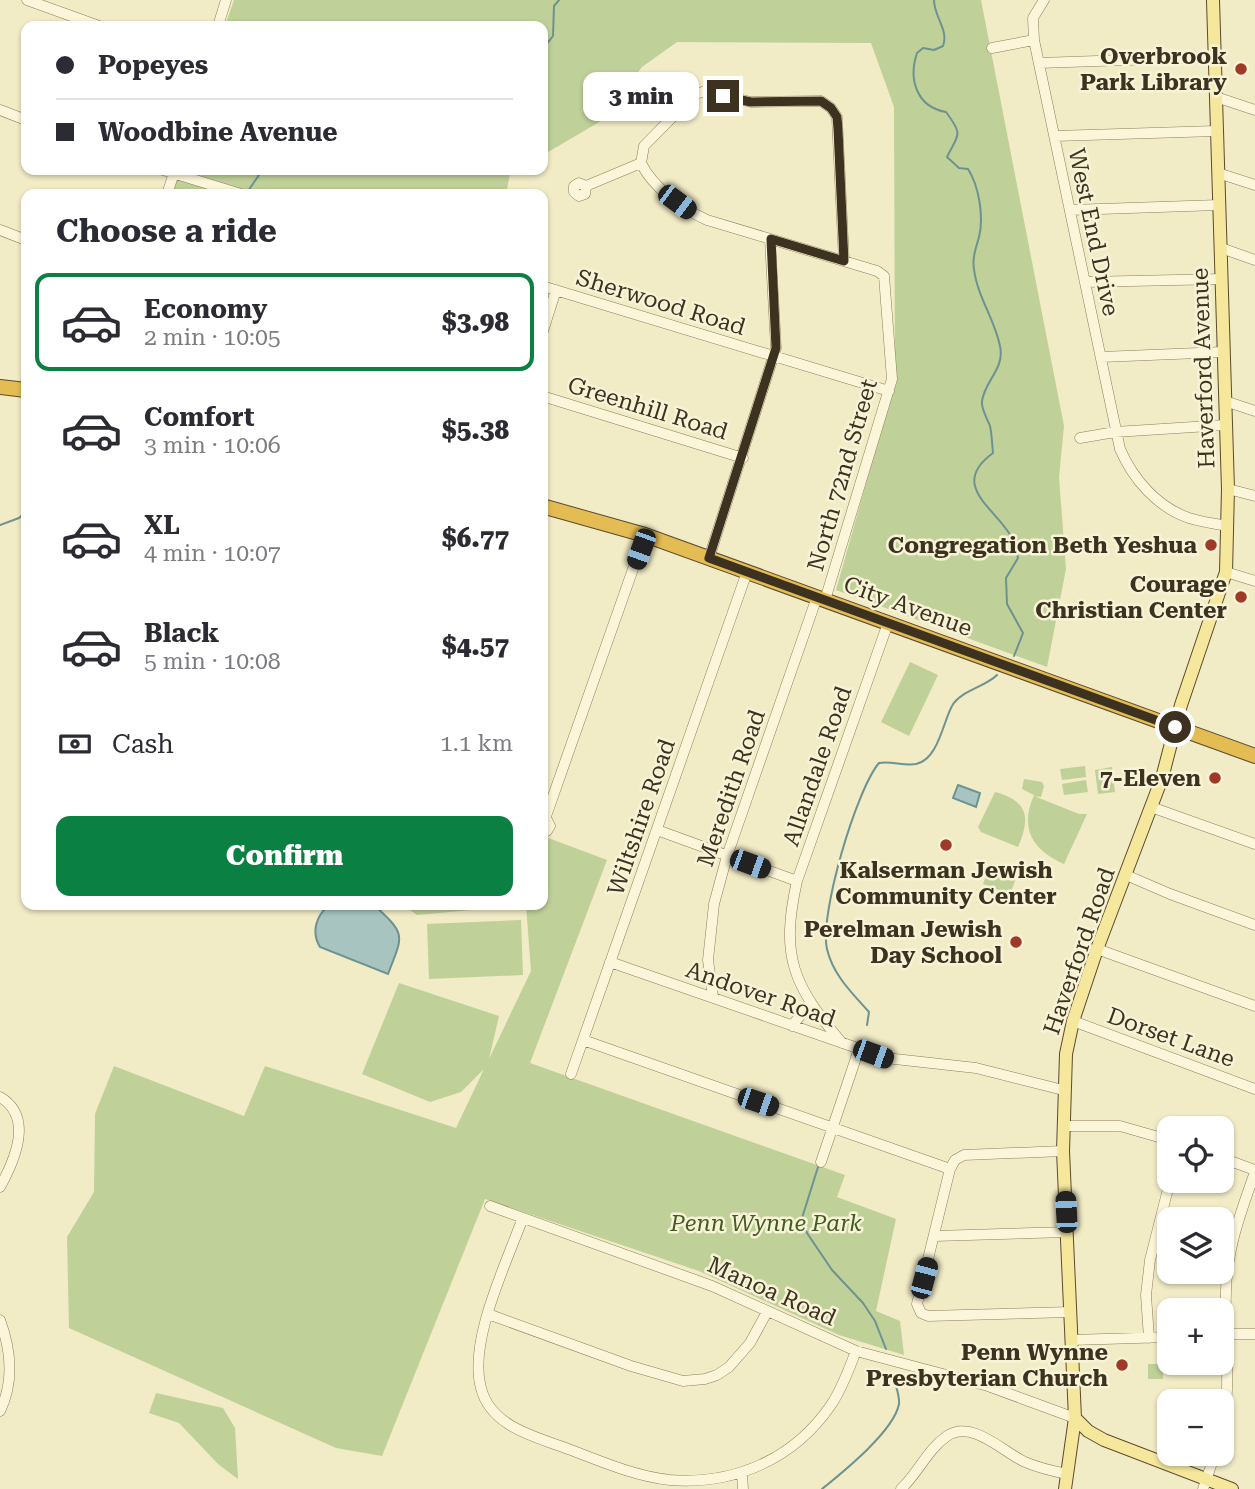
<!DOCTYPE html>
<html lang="en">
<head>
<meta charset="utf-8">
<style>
  :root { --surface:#fff; --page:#f2f2f3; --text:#2b2b33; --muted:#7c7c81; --line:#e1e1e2; --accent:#0b8043 }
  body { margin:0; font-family:"Roboto Serif",serif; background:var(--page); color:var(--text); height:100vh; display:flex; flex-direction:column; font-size:26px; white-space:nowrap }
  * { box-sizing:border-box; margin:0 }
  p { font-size:23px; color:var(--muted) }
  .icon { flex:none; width:38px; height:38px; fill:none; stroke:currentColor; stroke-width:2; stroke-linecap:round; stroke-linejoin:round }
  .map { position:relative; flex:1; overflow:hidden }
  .sheet { position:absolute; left:21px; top:189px; width:527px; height:721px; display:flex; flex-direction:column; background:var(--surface); border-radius:14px; box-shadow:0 2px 5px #0004 }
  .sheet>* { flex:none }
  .banner { position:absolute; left:21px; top:21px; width:527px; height:154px; border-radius:14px; box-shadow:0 2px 5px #0004; display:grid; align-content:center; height:154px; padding:0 35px; background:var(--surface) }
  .buttons { position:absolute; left:1157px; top:1116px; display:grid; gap:14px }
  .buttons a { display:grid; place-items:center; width:77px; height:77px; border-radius:14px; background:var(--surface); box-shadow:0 2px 5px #0004; font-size:35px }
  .end { position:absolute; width:32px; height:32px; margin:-16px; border:9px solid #3d321f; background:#fff; box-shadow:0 0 0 4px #fff }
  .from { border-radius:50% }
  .bubble { position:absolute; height:49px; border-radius:14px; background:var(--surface); box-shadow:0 2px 5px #0004; font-size:23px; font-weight:800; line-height:49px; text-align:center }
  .car { position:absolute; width:21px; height:42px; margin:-21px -10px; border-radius:9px; box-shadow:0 0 5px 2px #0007; background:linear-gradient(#222 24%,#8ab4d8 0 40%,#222 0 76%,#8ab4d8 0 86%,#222 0) }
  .banner b { display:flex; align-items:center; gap:24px; height:66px; font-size:26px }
  .banner b+b { border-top:2px solid var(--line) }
  .banner i { width:18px; height:18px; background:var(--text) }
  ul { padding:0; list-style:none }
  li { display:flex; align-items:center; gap:21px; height:98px; margin:0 14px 10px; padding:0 21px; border:4px solid transparent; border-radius:14px }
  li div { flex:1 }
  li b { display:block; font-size:26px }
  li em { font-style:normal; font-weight:800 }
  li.active { border-color:var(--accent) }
  li>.icon { width:63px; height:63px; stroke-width:1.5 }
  h2 { padding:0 35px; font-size:32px; line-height:84px }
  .pay { display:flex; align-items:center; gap:18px; height:77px; padding:0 35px; font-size:26px }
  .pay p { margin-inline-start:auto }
  .cta { display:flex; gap:14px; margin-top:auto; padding:14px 35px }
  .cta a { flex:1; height:80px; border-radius:14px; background:var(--accent); color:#fff; font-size:28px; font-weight:800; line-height:80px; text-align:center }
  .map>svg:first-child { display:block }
  .green { fill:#c0d099 }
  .water { fill:#a7c4c0; stroke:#6d9390; stroke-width:2 }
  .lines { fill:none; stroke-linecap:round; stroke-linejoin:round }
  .stream { stroke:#6d9390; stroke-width:2 }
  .minor-casing { stroke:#8d7e5a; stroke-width:11 }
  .major-casing { stroke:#5b4b2f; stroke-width:14 }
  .highway-casing { stroke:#5b4b2f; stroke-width:16 }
  .minor { stroke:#fbf6da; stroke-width:10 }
  .major { stroke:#f5e89d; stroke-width:12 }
  .highway { stroke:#e3bc54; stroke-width:14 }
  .route { stroke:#3d321f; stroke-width:9 }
  .poi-dot { fill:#9f3a27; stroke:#f7f3d6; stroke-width:2.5 }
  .labels { text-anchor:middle; stroke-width:5; stroke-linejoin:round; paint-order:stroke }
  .poi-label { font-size:23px; font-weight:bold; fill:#3d321f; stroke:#f7f3d6; text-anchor:end }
  .street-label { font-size:23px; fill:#3d321f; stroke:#f7f3d6 }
  .park-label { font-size:23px; font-style:italic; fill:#445a24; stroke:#f7f3d6 }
</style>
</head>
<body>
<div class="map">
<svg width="1255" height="1489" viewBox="0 0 1255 1489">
  <rect width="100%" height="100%" fill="#f1ebc6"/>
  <path class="green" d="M234,0h747l83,426 -5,51 7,92 -19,98 -211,-77 59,-209 -1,-274 -23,-64 -194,-1 -35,25 -41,54 -58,34 -1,-129h-317z
    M177,170h341l-8,4 -4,20h-337z
    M910,662l28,13 -29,61 -28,-14z
    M1085,766l1,11 -24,3 -2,-11z
    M1112,767l3,25 -17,2 -3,-24z
    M1024,779l18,3 2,4 -3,11 -7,-1 45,18h8l-23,50c-31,-14 -45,-35 -30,-69l-12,-6z
    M1086,780l2,12 -24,3 -2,-11z
    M995,792c33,9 36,25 23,55l-37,-15 -3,-5z
    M543,836l64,24 -77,203 315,112 -8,22 59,22 -20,92 24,10 4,34 -65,-20 -140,-64 -214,-72 -103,257 -46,-8 -267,-120 -2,-91 27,-45 1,-78 19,-48 130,50 21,-50 191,62 28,-59 -23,23 -31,10 -68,-28 37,-91 100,33 -10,43 42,-88 -5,-66 -109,10 -14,-10h139z
    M990,866l27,10 -7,18 -27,-10z
    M521,920l2,55 -94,4 -2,-55z
    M1148,1364h15v15h-15z
    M156,1393l67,15 12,20 3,51 -20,-15 -39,-41 -30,-10z"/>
  <path class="water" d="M958,785l22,8 -4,14 -23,-9z
    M329,905h45c33,30 29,30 14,69l-68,-27c-9,-15 -4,-31 9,-42z"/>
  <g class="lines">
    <path class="stream" d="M934,0c0,17 15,30 9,46l-9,4 -11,-2 -6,5c-9,27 0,54 29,59 18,24 12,22 1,45l12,11 9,1c11,17 16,48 11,68 -3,11 -7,21 -5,32 3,27 21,51 26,77 5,23 -15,34 -18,55 -1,8 5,17 8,25 2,9 2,18 3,27 -44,32 1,54 18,83 3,6 5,15 7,22l-12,20 1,26 16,29 -9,23
      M542,50l11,-14 1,-30 5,-6
      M246,194l15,-22 5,-2
      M0,525l19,-7 7,-6
      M867,1025l2,-13c-17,-19 -36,-37 -42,-63 -8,-33 29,-159 52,-186 13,-2 24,3 37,1 22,-4 27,-42 36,-58 8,-15 33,-19 45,-31
      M818,1167l-16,51 5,15 25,37 31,33 12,18 11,28
      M822,1489c21,-17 72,-58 77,-85 1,-8 -4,-19 -5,-27"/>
    <defs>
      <path id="minor" d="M27,0l72,26
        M1044,0l-11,18 1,22 86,409c13,30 37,58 69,69 13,4 26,6 39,8
        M218,26l8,-26
        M992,48l42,-8
        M1039,63l175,-6
        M1216,97l39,13
        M0,110l26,10
        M1055,136l161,-5
        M641,163c12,25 42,46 66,57l170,51 7,5 8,103 -67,221
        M641,163l3,-17 51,-52 11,-3 45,11 70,-1 10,7 6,9 7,144
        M163,170l78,24
        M1218,173l37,12
        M586,186l-1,8 -6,2 -5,-4v-6l5,-3 7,3 55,-23
        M167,194l8,-24
        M1070,210l149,-5
        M0,230l26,10
        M1221,248l34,12
        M1085,282l137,-3
        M542,286l347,105
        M542,334l14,-44
        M1101,357l122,-5
        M542,396l201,62
        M1225,401l30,10
        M1080,438l35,-6 110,-7
        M1228,489l27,7
        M709,558l67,-210 -6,-109
        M1226,572l29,9
        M1151,807l104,37
        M542,819l5,1 3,6 -3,5 -5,1
        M545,819l100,-284
        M657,830l140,51
        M1126,875l44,19 85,31
        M1097,949l158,57
        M610,962l276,96 90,10 87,22
        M713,997l-5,-37 6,-56 13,-48 90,-259
        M1073,1021l182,68
        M792,1026l18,-23
        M583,1040l367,129
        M842,1043c-49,-58 -62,-86 -45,-162l91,-258
        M571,1074l176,-502
        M0,1097c34,20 15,63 0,90
        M1063,1126h57l49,14
        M1063,1151l-99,4 -9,5 -5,9 -33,135 4,9 7,3 143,-4
        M1222,1158l33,12
        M821,1162l38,-113
        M490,1206l222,80 144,65 132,35 87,32
        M522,1220c-16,44 -54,122 -41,168 9,37 51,48 82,59 35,13 70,29 107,33 65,5 124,-21 161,-75 11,-16 18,-36 25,-54
        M935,1236l132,-4
        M488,1314l143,52 52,15 22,-2 12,-4 12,-8 21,-24 17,-31
        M0,1320c11,30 14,62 0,91
        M1222,1334h33
        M1149,1338l-3,-43 4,-35 20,-79
        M1072,1340l97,-3
        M1222,1436c10,-48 2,-97 4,-145 1,-42 15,-80 29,-119
        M742,1474l1,15
        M901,1489c17,-16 27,-40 46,-53 25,-17 56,16 78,26 14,6 27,9 42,12
        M1203,1489l12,-35"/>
      <path id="major" d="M1075,1418l13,13 16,9 128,49
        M1065,1489l10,-71 -12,-267 3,-97 7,-33 24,-72 65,-171 19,-73 45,-133 2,-83 -15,-489"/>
      <path id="highway" d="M0,387l26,3
        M542,506l103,29 610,221"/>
    </defs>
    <use href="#minor" class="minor-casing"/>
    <use href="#major" class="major-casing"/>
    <use href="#highway" class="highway-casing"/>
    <use href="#minor" class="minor"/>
    <use href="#major" class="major"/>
    <use href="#highway" class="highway"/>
  </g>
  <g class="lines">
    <path class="route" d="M723,96l28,6 70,-1 10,7 6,9 1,12 6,132 -73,-22 5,109 -67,210 466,169"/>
  </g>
  <g class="poi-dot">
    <circle cx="1241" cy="69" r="7"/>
    <circle cx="1211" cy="545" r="7"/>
    <circle cx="1241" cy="597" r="7"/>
    <circle cx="1215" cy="778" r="7"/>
    <circle cx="946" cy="845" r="7"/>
    <circle cx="1016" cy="942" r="7"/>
    <circle cx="1122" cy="1365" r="7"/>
  </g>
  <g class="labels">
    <g class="poi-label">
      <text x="1227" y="64">Overbrook<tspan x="1227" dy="26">Park Library</tspan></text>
      <text x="1197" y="553">Congregation Beth Yeshua</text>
      <text x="1227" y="592">Courage<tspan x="1227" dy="26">Christian Center</tspan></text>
      <text x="1201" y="786">7-Eleven</text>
      <text x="946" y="878" text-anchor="middle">Kalserman Jewish<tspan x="946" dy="26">Community Center</tspan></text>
      <text x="1002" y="937">Perelman Jewish<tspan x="1002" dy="26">Day School</tspan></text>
      <text x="1108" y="1360">Penn Wynne<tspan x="1108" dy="26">Presbyterian Church</tspan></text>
    </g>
    <g class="street-label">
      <text transform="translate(1094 232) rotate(78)" y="8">West End Drive</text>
      <text transform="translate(661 302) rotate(17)" y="8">Sherwood Road</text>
      <text transform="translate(1203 368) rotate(-92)" y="8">Haverford Avenue</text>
      <text transform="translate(648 408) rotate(17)" y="8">Greenhill Road</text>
      <text transform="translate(842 475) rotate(-74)" y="8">North 72nd Street</text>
      <text transform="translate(908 606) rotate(20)" y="8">City Avenue</text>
      <text transform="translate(817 766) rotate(-71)" y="8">Allandale Road</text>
      <text transform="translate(731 788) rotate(-71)" y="8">Meredith Road</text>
      <text transform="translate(641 817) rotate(-71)" y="8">Wiltshire Road</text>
      <text transform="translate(1079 951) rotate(-71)" y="8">Haverford Road</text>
      <text transform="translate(761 994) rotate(19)" y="8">Andover Road</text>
      <text transform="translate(1171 1037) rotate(20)" y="8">Dorset Lane</text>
      <text transform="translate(772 1291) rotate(24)" y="8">Manoa Road</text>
    </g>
    <g class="park-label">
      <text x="766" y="1231">Penn Wynne Park</text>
    </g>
  </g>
</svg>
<div class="buttons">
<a><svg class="icon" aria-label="locate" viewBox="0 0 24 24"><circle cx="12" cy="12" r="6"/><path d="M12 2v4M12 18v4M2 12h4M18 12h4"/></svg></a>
<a><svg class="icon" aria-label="layers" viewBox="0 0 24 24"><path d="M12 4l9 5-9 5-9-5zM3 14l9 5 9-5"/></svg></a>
<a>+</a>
<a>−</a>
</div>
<i class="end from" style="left:1175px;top:727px"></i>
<i class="end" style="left:723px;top:96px"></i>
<div class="bubble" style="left:583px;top:72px;width:116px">3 min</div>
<i class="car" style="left:677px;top:202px;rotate:127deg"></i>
<i class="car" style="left:641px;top:549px;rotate:200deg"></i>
<i class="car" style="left:750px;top:864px;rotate:110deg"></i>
<i class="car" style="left:873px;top:1054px;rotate:110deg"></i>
<i class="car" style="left:758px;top:1102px;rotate:109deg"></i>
<i class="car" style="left:1066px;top:1212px;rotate:357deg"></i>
<i class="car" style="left:924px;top:1278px;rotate:15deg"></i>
<div class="banner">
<b><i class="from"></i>Popeyes</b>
<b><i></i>Woodbine Avenue</b>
</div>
<section class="sheet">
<h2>Choose a ride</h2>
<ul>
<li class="active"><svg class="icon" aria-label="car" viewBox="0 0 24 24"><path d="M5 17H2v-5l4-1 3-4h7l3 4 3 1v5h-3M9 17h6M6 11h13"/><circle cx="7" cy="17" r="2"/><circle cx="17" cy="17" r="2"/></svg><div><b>Economy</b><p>2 min · 10:05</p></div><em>$3.98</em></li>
<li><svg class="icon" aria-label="car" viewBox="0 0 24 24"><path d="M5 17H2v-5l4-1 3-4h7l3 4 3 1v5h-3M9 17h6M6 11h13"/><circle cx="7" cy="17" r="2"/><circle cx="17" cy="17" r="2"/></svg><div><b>Comfort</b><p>3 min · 10:06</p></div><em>$5.38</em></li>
<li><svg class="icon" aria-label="car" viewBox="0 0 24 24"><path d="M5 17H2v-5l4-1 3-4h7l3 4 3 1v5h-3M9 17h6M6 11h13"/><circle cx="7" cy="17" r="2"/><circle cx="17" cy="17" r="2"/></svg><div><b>XL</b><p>4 min · 10:07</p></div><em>$6.77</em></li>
<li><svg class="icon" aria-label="car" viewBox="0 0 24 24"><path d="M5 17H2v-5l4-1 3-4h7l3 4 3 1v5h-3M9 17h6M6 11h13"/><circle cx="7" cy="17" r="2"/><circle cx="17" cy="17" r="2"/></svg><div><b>Black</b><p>5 min · 10:08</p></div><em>$4.57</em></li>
</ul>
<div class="pay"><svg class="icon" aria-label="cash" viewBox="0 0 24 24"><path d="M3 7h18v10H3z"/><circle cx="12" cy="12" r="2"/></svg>Cash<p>1.1 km</p></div>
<div class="cta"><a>Confirm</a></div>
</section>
</div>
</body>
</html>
